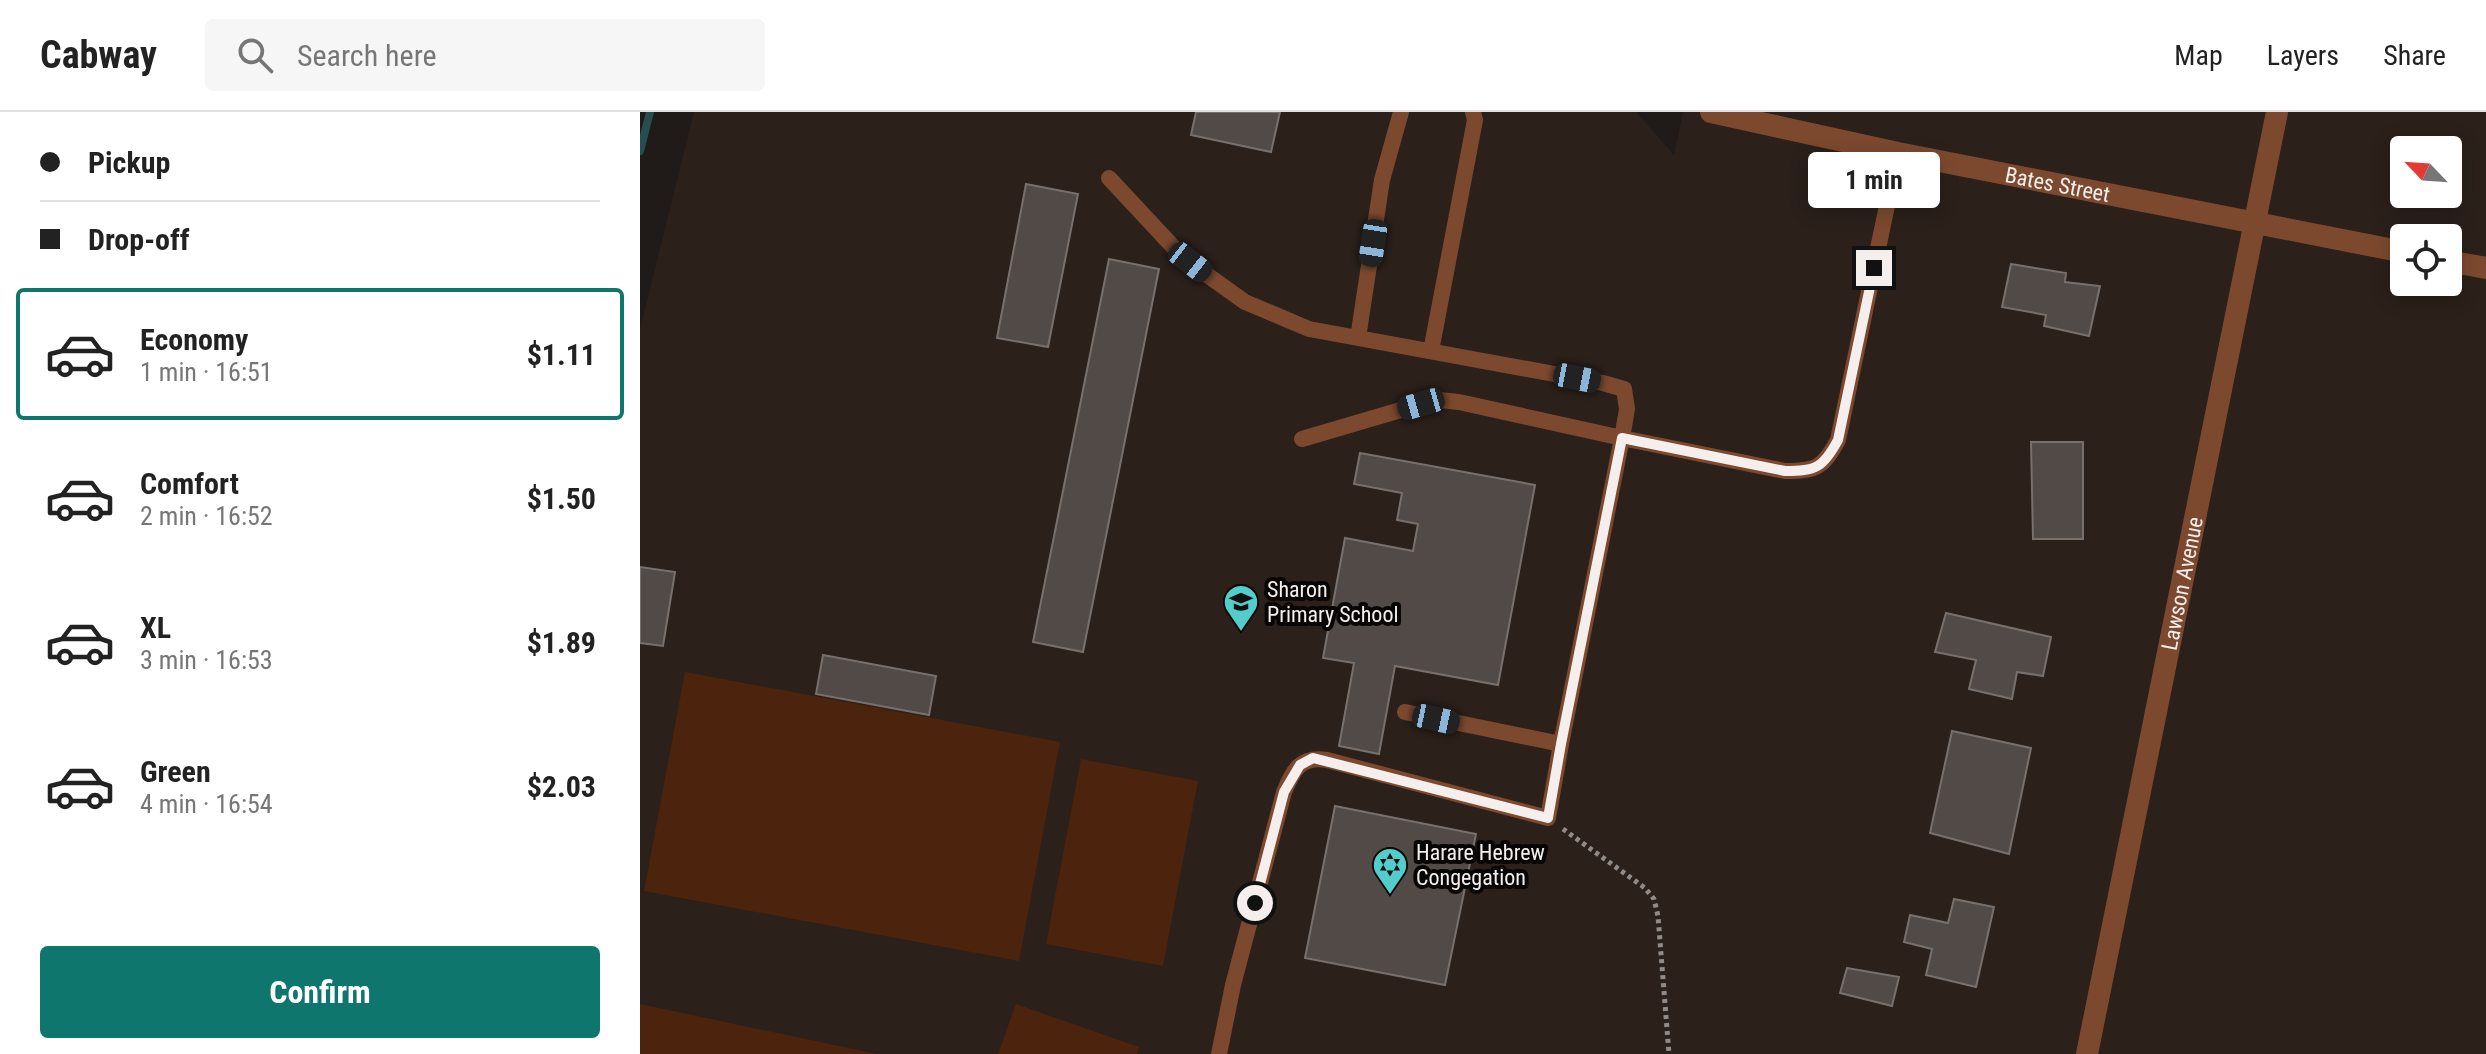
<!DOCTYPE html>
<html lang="en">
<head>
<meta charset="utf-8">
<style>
  :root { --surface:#fff; --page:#f6f6f6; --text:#222; --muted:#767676; --line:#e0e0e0; --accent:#0f766e }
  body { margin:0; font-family:"Roboto Condensed",sans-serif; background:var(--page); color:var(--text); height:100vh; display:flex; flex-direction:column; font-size:30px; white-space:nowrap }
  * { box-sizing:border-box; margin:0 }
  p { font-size:26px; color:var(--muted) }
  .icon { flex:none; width:44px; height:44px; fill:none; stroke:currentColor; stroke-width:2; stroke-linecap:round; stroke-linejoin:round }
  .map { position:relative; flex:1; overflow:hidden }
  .details { display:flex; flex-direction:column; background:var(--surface); width:640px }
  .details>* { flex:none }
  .guide { display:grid; align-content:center; height:176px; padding:0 40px; background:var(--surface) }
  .needle { width:52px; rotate:295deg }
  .controls { position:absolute; left:1750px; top:24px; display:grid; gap:16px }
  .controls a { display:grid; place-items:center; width:72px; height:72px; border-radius:8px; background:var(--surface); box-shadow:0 4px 20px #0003; font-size:40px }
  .end { position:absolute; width:36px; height:36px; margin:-18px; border:10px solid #f4efed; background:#111; box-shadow:0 0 0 4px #111 }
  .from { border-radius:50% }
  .bubble { position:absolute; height:56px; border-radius:8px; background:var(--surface); box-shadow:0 4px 20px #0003; font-size:26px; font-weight:700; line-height:56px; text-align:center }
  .car { position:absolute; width:24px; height:48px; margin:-24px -12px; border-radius:10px; box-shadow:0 0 6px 2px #0007; background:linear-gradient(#222 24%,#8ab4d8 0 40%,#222 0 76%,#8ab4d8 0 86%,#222 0) }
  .guide b { display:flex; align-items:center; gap:28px; height:76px; font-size:30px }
  .guide b+b { border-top:2px solid var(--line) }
  .guide i { width:20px; height:20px; background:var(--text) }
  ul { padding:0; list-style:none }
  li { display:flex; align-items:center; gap:24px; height:132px; margin:0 16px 12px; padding:0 24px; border:4px solid transparent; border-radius:8px }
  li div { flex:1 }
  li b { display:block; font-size:30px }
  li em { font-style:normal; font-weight:700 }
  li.current { border-color:var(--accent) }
  li>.icon { width:72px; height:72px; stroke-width:1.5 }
  .cta { display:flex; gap:16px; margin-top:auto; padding:16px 40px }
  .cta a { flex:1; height:92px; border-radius:8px; background:var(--accent); color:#fff; font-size:32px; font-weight:700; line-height:92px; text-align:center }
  header { display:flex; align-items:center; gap:48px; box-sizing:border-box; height:112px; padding:0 40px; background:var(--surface); border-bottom:2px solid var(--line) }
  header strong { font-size:38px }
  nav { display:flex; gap:44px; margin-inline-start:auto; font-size:28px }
  .search { width:560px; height:72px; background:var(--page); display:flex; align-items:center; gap:20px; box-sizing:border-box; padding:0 28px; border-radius:8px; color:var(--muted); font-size:30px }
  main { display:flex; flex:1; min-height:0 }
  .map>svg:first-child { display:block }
  .built { fill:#2b201a; fill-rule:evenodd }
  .green { fill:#4c240d }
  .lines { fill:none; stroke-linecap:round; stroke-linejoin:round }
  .stream { stroke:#254e4e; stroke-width:8 }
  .building { fill:#514a47; stroke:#77706c; stroke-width:2 }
  .path { stroke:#908b88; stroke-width:5; stroke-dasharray:4 4; stroke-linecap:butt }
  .service { stroke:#7c492f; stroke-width:16 }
  .minor { stroke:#7c492f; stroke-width:22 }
  .route { stroke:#f4efed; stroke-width:10 }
  .labels { text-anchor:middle; stroke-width:8; stroke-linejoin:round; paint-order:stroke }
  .street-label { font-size:22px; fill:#f4efed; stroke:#080605 }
  .poi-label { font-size:22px; fill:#f4efed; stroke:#080605; text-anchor:start }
</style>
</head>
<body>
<header>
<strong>Cabway</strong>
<div class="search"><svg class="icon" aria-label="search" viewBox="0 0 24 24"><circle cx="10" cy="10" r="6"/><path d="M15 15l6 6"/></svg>Search here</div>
<nav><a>Map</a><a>Layers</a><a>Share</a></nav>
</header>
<main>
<section class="details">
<div class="guide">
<b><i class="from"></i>Pickup</b>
<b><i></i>Drop-off</b>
</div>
<ul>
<li class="current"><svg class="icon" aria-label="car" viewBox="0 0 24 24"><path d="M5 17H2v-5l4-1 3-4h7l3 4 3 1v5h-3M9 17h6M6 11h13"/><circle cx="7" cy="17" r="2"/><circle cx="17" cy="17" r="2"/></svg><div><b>Economy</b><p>1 min · 16:51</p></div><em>$1.11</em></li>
<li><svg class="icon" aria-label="car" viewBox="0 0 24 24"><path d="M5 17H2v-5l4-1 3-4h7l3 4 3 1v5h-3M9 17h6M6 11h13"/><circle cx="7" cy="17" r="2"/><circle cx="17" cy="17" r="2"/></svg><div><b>Comfort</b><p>2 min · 16:52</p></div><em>$1.50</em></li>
<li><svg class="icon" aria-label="car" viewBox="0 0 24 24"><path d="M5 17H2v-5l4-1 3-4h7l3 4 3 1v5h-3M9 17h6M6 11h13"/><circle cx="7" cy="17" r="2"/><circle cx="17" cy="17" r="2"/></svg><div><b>XL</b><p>3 min · 16:53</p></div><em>$1.89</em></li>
<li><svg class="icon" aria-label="car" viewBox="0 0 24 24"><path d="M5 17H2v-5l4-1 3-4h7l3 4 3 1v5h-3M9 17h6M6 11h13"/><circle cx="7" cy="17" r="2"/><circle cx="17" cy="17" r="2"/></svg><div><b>Green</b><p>4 min · 16:54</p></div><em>$2.03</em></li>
</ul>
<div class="cta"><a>Confirm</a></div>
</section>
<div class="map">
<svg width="1846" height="942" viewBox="0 0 1846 942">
  <rect width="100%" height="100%" fill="#201b18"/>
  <path class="built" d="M54,0h942l38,43 9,-43h803v942h-1846v-725zM1764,38h44v44h-44zM1764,126h44v44h-44z"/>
  <path class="green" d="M45,560l375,70 -41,219 -375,-70z
    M441,647l117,22 -35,185 -117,-22z
    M0,892l237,50h-237z
    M376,892l123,43 -2,7h-139z"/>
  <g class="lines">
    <path class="stream" d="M0,39l10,-39"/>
  </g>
  <path class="building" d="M556,0h84l-9,40 -80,-17z
    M386,72l52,10 -30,153 -51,-9z
    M469,147l50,10 -76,383 -50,-10z
    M1371,152l55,9 -1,9 35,4 -11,50 -45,-10 2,-11 -44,-8z
    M1391,330h52v97h-50z
    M720,341l175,32 -37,200 -103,-19 -16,88 -40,-8 15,-83 -31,-5 22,-120 68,13 5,-27 -21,-4 5,-27 -48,-9z
    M0,455l35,5 -12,74 -23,-3z
    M1306,501l105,24 -8,39 -26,-4 -5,27 -43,-10 7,-29 -41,-8z
    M183,543l113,21 -7,39 -113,-21z
    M1312,619l79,17 -22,106 -79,-21z
    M695,694l141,28 -31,151 -140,-27z
    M1314,787l40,8 -18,80 -50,-12 6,-26 -28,-7 6,-27 38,8z
    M1207,856l52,9 -7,29 -52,-13z"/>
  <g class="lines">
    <path class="path" d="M923,717l82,59 9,11 4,17 11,138"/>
    <path class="service" d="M469,66l68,73 26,21 42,30 64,27 294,54 21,6 3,20 -5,29 -61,306 -156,-32
      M718,226l24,-158 19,-68
      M791,239l44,-231 -2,-8
      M662,327l119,-35 19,-4 19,2 163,36 163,33c31,0 38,-3 53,-31l60,-287
      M579,942l14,-69 51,-193c9,-22 16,-36 43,-32l221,58 13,-74"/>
    <g class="minor">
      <path id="s1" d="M1071,0l187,41 506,99"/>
      <path d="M1808,149l38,7"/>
      <path id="s2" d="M1447,942l190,-942"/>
    </g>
  </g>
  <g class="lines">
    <path class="route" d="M615,791l29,-111 16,-27 13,-7 235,60 13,-74 61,-306 163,33c31,0 38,-3 53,-31l36,-172"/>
  </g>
  <defs>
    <symbol id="school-pin" viewBox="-11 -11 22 30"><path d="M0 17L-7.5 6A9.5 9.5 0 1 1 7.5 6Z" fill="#52cdcc" stroke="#080605"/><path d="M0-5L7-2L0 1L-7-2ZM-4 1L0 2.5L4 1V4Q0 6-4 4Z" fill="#111"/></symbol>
    <symbol id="synagogue-pin" viewBox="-11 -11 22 30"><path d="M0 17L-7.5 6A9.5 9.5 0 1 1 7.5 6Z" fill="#52cdcc" stroke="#080605"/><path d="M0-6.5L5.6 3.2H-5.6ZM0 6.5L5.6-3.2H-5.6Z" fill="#111"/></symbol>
  </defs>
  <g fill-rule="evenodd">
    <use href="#school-pin" x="581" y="470" width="40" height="54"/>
    <use href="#synagogue-pin" x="730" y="733" width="40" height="54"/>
  </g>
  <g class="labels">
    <g class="street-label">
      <text dy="8" stroke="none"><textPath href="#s1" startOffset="354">Bates Street</textPath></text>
      <text dy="8" stroke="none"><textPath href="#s2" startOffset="480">Lawson Avenue</textPath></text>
    </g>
    <g class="poi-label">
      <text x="627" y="485">Sharon<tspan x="627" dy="25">Primary School</tspan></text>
      <text x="776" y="748">Harare Hebrew<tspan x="776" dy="25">Congegation</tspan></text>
    </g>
  </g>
</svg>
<div class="controls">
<a><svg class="needle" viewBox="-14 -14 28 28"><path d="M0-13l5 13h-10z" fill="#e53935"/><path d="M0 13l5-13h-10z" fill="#767676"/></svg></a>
<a><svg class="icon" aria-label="locate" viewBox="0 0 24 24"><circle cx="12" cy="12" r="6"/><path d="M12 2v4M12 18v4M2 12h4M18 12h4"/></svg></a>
</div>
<i class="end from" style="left:615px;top:791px"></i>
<i class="end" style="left:1234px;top:156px"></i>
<div class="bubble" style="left:1168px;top:40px;width:132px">1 min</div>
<i class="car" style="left:733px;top:131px;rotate:189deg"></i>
<i class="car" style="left:550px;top:150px;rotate:128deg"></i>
<i class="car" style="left:937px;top:266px;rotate:101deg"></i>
<i class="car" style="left:781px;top:292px;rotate:254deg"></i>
<i class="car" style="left:796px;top:607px;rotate:102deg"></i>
</div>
</main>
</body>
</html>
